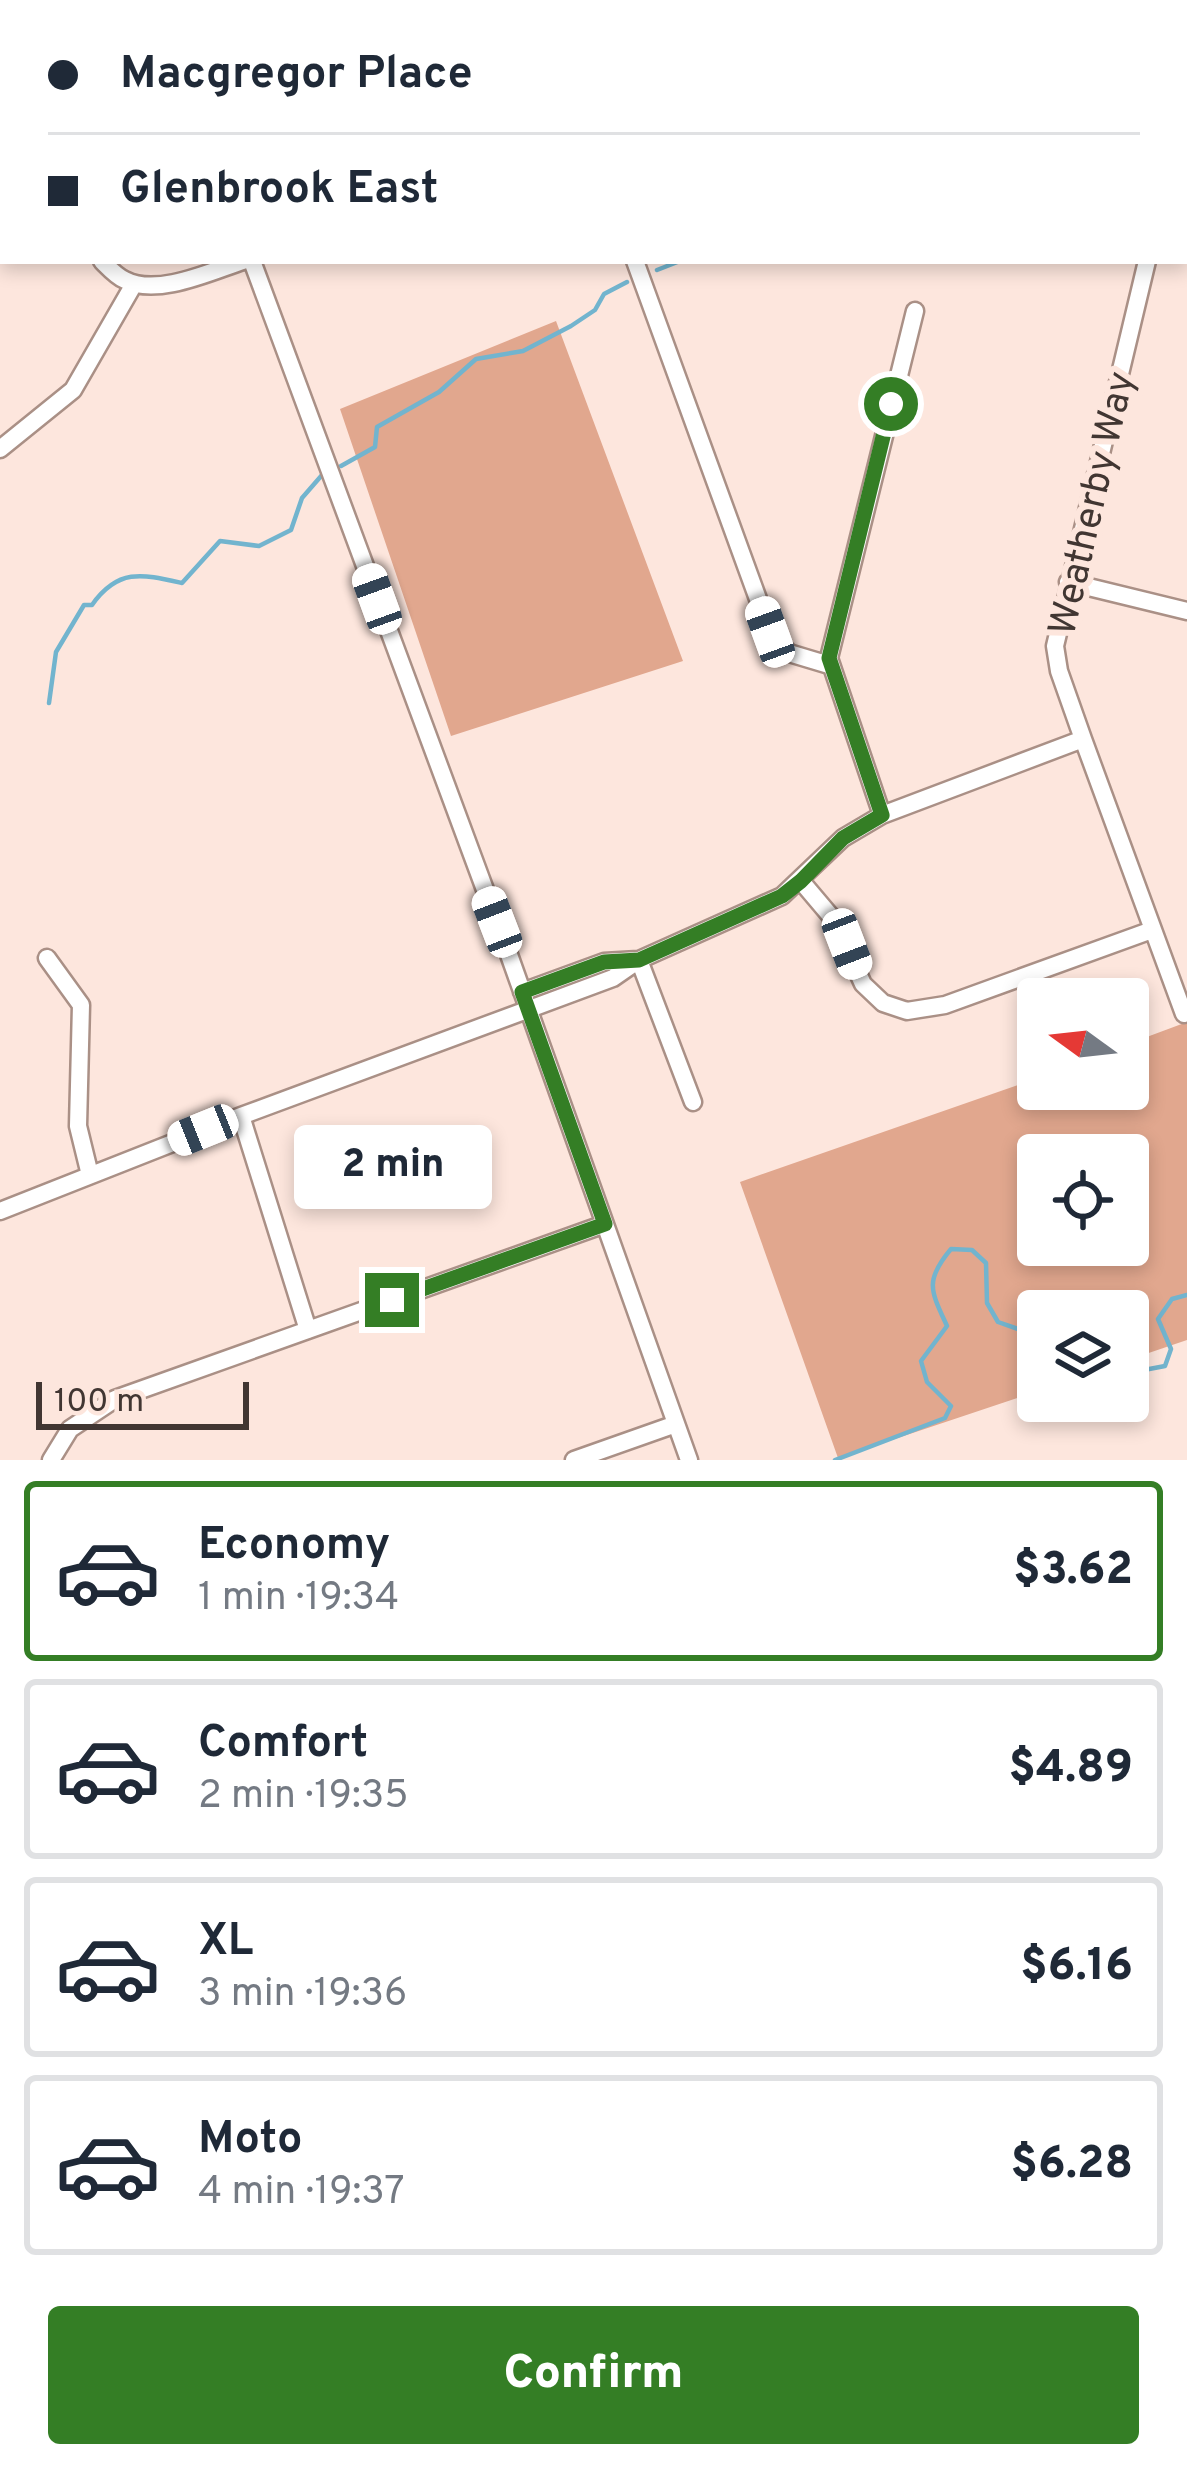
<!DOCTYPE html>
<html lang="en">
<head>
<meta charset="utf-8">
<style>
  :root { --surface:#fff; --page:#f2f2f3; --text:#1f2937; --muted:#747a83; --line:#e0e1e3; --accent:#347e25 }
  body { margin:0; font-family:Overpass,sans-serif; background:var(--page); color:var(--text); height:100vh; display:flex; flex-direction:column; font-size:45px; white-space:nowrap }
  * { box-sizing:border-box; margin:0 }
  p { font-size:39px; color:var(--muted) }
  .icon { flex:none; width:66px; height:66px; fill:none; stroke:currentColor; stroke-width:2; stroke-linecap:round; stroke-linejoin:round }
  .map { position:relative; height:1460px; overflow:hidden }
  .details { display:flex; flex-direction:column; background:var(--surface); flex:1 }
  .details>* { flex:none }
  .guide { position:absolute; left:0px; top:0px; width:1188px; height:264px; box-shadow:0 6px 18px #0003; display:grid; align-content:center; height:264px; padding:0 48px; background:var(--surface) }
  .needle { width:78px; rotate:285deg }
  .tools { position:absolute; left:1017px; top:978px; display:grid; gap:24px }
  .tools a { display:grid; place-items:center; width:132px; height:132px; border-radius:12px; background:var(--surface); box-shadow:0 6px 18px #0003; font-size:60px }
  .scale { position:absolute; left:36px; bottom:30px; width:213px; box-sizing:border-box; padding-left:12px; border:6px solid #413632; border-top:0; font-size:33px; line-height:42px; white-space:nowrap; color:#413632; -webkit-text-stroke:9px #fde6dd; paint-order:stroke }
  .end { position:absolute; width:54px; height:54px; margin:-27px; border:15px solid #347e25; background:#fff; box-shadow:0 0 0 6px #fff }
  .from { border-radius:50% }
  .bubble { position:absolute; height:84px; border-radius:12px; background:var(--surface); box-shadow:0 6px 18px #0003; font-size:39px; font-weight:800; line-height:84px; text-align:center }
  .car { position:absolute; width:36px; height:72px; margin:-36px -18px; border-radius:15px; box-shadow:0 0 9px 3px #0007; background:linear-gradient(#fff 24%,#345 0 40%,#fff 0 76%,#345 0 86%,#fff 0) }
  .guide b { display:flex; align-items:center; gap:42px; height:114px; font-size:45px }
  .guide b+b { border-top:3px solid var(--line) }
  .guide i { width:30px; height:30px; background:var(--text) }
  ul { padding:21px 0 0; list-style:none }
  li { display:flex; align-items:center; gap:36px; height:180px; margin:0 24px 18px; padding:0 24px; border:6px solid var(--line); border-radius:12px }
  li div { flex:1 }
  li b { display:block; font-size:45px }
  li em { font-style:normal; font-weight:800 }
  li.current { border-color:var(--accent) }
  li>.icon { width:108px; height:108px; stroke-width:1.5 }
  .action { display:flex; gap:24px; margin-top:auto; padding:24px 48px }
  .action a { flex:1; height:138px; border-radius:12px; background:var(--accent); color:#fff; font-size:48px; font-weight:800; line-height:138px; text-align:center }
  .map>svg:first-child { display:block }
  .forest { fill:#e1a78e; fill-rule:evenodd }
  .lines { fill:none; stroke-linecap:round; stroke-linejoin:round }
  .stream { stroke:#72b4ce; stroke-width:4.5 }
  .minor-casing { stroke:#aa9086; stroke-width:21 }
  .minor { stroke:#fff; stroke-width:16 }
  .route { stroke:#347e25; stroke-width:15 }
  .labels { text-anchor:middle; stroke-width:12; stroke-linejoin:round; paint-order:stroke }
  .street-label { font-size:39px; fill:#413632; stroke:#fde6dd }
</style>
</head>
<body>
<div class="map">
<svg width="1187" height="1460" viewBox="0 0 1187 1460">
  <rect width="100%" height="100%" fill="#fde6dd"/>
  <path class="forest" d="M556,321l127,340 -232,75 -111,-327z
    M1187,1022v318l-59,20v-49h-90v80l-200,67 -98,-276 298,-104v11h90v-45zM1038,1155h90v90h-90z"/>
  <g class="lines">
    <path class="stream" d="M1096,0l5,3
      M1185,77h2
      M0,98l3,-7
      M833,261h5
      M657,270l23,-9
      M341,466l34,-19 2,-20 62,-35 37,-33 47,-8 48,-25 24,-16 9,-16 23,-12
      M49,703l7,-51 28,-47h8c26,-37 50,-31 90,-22l38,-42 39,5 32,-16 11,-32 20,-23
      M1064,1311l17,-13 17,5 8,8
      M1128,1364l16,6 21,-4 6,-17 -13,-30 14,-20 15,-4
      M835,1460l110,-42 6,-12 -24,-24 -6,-21 26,-35c-16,-35 -23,-45 4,-77l21,1 14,13 1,40 11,19 40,14"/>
    <defs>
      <path id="minor" d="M153,0l1,3
        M253,3l7,-3
        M0,226h3
        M102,261c7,7 14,15 23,19 32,17 87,-9 118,-19
        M252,261l255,688 182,511
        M635,261l135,371 19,21 40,12
        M1147,261l-92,385 4,25 24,68 101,275
        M0,449l73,-59 61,-106
        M1068,582l119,29
        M882,815l-53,-157 86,-347
        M801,881l33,39 29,64 20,19 24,8 38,-6 207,-75
        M47,958l34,47 -3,121 12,49
        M639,960l54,142
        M522,992l82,-30 34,-2
        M241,1116l67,214
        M0,1211l241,-95 372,-138 26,-18 143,-64 61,-58 39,-23 201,-76
        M51,1460l19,-31 45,-30 490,-175
        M574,1460l102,-36"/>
    </defs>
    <use href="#minor" class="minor-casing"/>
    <use href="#minor" class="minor"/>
  </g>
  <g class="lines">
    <path class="route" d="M392,1300l213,-76 -83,-232 82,-30 35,-2 143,-64 19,-15 42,-43 39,-23 -53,-157 62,-254"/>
  </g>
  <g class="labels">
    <g class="street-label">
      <text transform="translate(1090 503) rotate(-77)" y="14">Weatherby Way</text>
    </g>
  </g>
</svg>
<div class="tools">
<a><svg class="needle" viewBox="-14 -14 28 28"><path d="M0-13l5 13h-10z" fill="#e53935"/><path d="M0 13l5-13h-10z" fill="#747a83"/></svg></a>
<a><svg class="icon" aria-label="locate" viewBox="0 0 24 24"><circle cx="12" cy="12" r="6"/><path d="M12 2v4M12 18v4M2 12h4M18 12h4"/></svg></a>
<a><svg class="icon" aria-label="layers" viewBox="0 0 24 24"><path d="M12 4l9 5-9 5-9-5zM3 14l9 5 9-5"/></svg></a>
</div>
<div class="scale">100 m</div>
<i class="end from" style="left:891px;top:404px"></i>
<i class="end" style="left:392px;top:1300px"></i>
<div class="bubble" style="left:294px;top:1125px;width:198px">2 min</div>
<i class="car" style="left:377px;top:599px;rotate:340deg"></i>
<i class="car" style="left:770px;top:632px;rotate:340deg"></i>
<i class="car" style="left:497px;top:922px;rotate:339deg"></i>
<i class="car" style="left:847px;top:944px;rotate:159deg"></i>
<i class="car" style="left:203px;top:1130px;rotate:248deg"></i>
<div class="guide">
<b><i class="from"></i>Macgregor Place</b>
<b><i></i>Glenbrook East</b>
</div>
</div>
<section class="details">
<ul>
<li class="current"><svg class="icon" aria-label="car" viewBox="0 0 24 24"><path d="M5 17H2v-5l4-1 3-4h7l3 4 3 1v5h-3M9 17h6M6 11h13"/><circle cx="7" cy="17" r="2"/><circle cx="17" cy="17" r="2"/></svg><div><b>Economy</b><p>1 min · 19:34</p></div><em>$3.62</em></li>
<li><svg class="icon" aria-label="car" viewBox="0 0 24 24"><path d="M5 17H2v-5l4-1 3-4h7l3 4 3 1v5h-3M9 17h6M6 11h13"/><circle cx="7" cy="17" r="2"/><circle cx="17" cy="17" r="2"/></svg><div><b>Comfort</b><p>2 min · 19:35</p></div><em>$4.89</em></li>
<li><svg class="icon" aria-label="car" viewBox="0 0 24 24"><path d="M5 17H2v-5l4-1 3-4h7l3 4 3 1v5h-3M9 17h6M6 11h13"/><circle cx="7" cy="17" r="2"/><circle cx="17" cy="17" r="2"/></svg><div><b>XL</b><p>3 min · 19:36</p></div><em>$6.16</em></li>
<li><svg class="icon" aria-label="car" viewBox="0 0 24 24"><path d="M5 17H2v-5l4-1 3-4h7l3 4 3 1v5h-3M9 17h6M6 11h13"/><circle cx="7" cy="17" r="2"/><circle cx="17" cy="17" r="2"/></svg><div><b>Moto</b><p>4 min · 19:37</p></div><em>$6.28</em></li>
</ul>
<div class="action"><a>Confirm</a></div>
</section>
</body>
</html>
